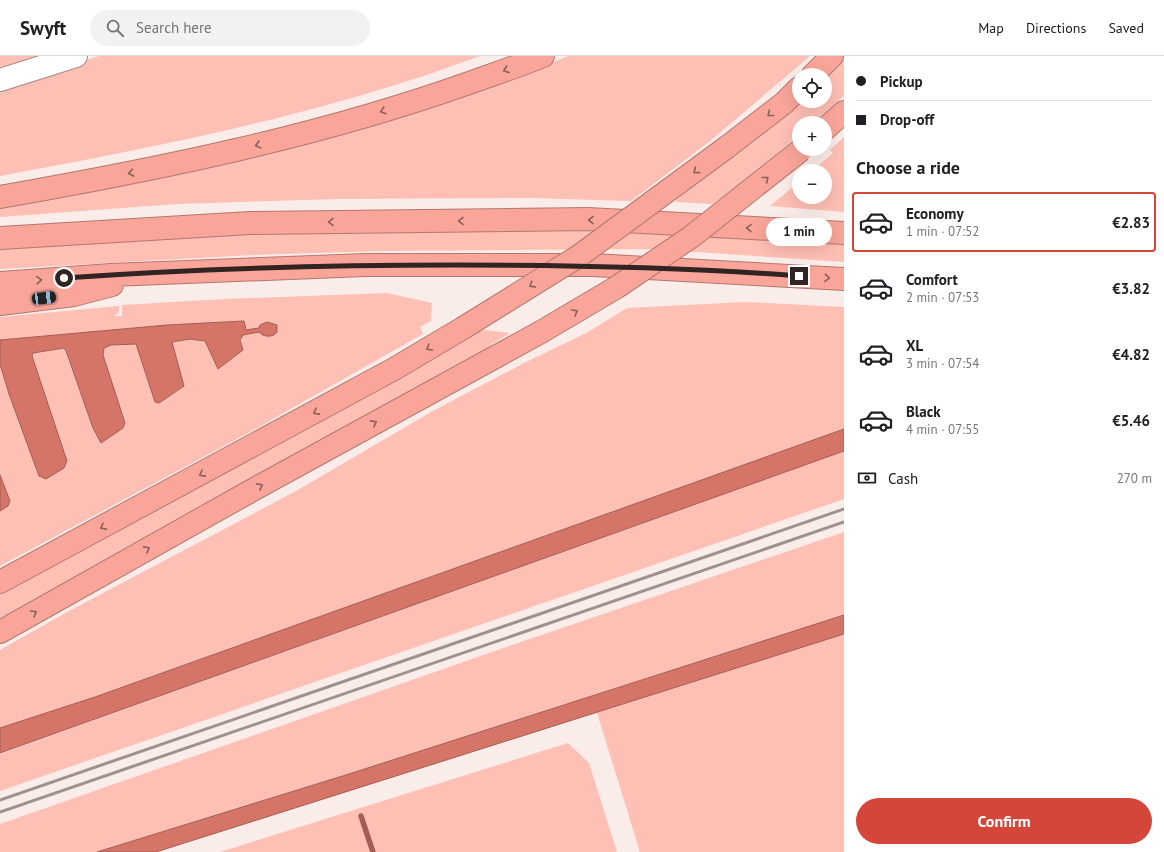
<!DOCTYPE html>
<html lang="en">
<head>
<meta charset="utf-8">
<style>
  :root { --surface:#fff; --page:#f2f2f2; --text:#202124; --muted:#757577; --line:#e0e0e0; --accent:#d44639 }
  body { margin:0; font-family:"PT Sans",sans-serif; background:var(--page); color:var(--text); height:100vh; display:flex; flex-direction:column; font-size:15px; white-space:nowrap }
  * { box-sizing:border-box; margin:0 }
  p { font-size:13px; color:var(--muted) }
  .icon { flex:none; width:22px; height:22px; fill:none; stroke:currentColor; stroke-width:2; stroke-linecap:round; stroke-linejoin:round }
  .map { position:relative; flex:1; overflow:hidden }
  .sheet { display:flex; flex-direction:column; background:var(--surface); width:320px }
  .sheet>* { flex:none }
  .top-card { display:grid; align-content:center; height:88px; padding:0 12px; background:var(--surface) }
  .controls { position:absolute; left:792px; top:12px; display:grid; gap:8px }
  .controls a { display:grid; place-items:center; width:40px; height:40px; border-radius:50%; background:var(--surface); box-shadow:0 4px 16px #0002; font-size:20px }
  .end { position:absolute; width:18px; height:18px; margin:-9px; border:5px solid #312422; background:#fff; box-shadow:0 0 0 2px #fff }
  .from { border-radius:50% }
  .bubble { position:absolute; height:28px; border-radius:14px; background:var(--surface); box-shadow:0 4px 16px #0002; font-size:13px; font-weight:700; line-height:28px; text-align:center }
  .car { position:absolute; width:12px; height:24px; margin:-12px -6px; border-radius:5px; box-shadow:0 0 3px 1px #0007; background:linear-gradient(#222 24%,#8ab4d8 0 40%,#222 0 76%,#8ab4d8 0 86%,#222 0) }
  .top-card b { display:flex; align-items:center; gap:14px; height:38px; font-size:15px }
  .top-card b+b { border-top:1px solid var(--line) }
  .top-card i { width:10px; height:10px; background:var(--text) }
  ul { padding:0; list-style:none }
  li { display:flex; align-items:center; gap:12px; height:60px; margin:0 8px 6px; padding:0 4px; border:2px solid transparent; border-radius:4px }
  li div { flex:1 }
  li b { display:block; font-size:15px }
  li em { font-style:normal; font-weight:700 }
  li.active { border-color:var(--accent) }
  li>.icon { width:36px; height:36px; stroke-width:1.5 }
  h2 { padding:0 12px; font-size:18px; line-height:48px }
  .pay { display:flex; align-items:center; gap:10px; height:44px; padding:0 12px; font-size:15px }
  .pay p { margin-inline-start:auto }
  .primary-button { display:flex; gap:8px; margin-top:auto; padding:8px 12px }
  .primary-button a { flex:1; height:46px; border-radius:24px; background:var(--accent); color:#fff; font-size:16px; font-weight:700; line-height:46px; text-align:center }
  header { display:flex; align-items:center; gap:24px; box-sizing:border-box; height:56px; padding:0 20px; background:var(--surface); border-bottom:1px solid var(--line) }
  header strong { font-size:19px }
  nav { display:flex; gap:22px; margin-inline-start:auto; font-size:14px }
  .search { width:280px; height:36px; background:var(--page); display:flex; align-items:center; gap:10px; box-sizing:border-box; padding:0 14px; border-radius:22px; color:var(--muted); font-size:15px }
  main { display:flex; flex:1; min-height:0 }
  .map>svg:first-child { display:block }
  .green { fill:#febfb5 }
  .water { fill:#d47568; stroke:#a35d53 }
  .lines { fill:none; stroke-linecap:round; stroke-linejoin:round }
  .stream { stroke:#a35d53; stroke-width:5.5 }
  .secondary-casing { stroke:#a88883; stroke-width:24 }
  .highway-casing { stroke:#b3786f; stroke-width:24 }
  .secondary { stroke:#fff; stroke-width:22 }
  .highway { stroke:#f9a599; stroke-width:22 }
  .rail { stroke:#9f918f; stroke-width:3 }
  .highway-bridge-casing { stroke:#b3786f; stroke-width:24; stroke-linecap:butt }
  .highway-bridge { stroke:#f9a599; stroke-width:22 }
  .oneway { stroke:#8b5e58 }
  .route { stroke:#312422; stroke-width:5 }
</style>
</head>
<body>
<header>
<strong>Swyft</strong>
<div class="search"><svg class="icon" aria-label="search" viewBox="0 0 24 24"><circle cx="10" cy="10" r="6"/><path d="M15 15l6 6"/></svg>Search here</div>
<nav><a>Map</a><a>Directions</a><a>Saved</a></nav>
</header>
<main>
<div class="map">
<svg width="844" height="796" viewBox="0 0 844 796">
  <rect width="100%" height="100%" fill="#faece9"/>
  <path class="green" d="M0,0h48l-48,15z
    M99,0h381c-155,58 -318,90 -480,120v-88z
    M568,0h242l-101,86 -78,59 -100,-3 -194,1 -160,5 -177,13v-9l172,-33 367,-107z
    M840,0h4v40l-31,27h-14v12l-65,54 -22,15 -36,-2 1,-3 122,-98h26v-26z
    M844,81v75l-74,-6 29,-24v15h26v-26h-13l21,-18 -3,-3z
    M466,169l378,14v23l-192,-13 -271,2 -129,4 -252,14v-25l41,-4z
    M387,237l45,10 -1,18 -11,6 3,7 -173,98 -250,134v-55l8,-5 2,-5 -10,-26v-111l9,30 32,84 25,-12 1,-5 -35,-105 1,-3 31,-5 18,49 21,45 20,-14 -20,-73 1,-7 7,-3 25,-1 19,58 29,-16 -12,-44 18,-3 15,2 13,28 25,-21 -3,-8 3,-5 16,-3 14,-9h-9l-5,5 -13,3 -3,-10 -76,4 -167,15v-23l119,-11v7l-3,1 -1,2h7v-11l102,-6z
    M745,246l99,5v122l-749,268 -95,31v-78l69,-39 227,-120 135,-79 91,-48 66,-32 39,-24z
    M476,273l34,4 -19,12 1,2 -492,272v-32z
    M844,395v48l-844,292v-37z
    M844,476v83l-495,159 -252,78h-97v-28l509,-178z
    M844,578v218h-204l-43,-139z
    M568,687l21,20 28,89h-397z"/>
  <path class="water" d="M244,265l2,9 13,-2 1,-3 7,-3 10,3v7c-4,6 -14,5 -18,0l-16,3 -3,5 3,10 -25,19 -13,-28 -15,-2 -18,3 12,44 -25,17 -4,-1 -19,-58 -25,1 -7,3 -1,7 22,68 -2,5 -22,15 -8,-15 -27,-77 -2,-3 -31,5 -1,3 35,105 -3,7 -18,11 -7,-3 -30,-82 -9,-30v-24l167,-15z
    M844,373v22l-844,302v-25l95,-31z
    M0,419l10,26 -2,5 -8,5z
    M844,559v19l-688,218h-59l252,-78z"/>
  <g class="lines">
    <path class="stream" d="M361,760l12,36"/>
    <defs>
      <path id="secondary" d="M0,24l76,-24"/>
      <path id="highway" d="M813,19l19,-19
        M825,73l19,-17
        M727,91l57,-44 15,-15
        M0,141c159,-28 317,-60 469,-114 25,-9 50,-17 74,-27
        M0,182l250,-15 338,-4 256,14
        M0,227l111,-8 254,-10h228l251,14
        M0,248l74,-9 38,-10
        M0,526l394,-213 69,-41
        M0,576l258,-145 283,-155"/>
    </defs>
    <use href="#secondary" class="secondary-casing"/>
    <use href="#highway" class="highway-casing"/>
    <use href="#secondary" class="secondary"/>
    <use href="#highway" class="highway"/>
    <path class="rail" d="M0,744l844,-291
      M0,756l844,-290"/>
    <defs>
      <path id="highway-bridge" d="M463,272l116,-72 148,-109
        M541,276l76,-45 74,-50 110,-87"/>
    </defs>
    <use href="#highway-bridge" class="highway-bridge-casing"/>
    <use href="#highway-bridge" class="highway-bridge"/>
  </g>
  <defs><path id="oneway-chevron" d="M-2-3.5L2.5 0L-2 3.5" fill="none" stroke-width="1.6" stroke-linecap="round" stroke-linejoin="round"/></defs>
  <g class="oneway">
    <use href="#oneway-chevron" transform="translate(506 14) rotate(160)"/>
    <use href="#oneway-chevron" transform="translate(383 55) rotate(163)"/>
    <use href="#oneway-chevron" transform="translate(770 58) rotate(142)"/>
    <use href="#oneway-chevron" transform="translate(258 89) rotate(165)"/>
    <use href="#oneway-chevron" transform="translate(696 115) rotate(143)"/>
    <use href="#oneway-chevron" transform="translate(131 117) rotate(169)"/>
    <use href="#oneway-chevron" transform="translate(766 123) rotate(-39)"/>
    <use href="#oneway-chevron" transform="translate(591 164) rotate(-178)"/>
    <use href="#oneway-chevron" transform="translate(461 165) rotate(179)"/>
    <use href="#oneway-chevron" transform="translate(331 166) rotate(179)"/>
    <use href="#oneway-chevron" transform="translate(749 172) rotate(-177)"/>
    <use href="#oneway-chevron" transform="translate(827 222) rotate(4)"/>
    <use href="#oneway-chevron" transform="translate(39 224) rotate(-4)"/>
    <use href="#oneway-chevron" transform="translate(532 229) rotate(148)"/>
    <use href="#oneway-chevron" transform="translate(575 256) rotate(-31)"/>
    <use href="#oneway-chevron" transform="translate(429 292) rotate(149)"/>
    <use href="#oneway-chevron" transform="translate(316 356) rotate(151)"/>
    <use href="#oneway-chevron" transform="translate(374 367) rotate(-29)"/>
    <use href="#oneway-chevron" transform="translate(202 418) rotate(152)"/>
    <use href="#oneway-chevron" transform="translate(260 430) rotate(-29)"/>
    <use href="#oneway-chevron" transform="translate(103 471) rotate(152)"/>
    <use href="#oneway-chevron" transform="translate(147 493) rotate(-29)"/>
    <use href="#oneway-chevron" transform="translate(34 557) rotate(-30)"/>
  </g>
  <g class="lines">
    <path class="route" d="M64,222c130,-9 261,-13 391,-13 115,0 229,2 344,11"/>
  </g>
</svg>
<div class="controls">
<a><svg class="icon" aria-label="locate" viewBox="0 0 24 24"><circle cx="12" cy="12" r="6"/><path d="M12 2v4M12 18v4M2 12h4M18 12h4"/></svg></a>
<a>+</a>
<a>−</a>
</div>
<i class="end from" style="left:64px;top:222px"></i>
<i class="end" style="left:799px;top:220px"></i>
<div class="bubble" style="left:766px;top:162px;width:66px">1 min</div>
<i class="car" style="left:44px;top:242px;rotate:83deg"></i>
</div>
<section class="sheet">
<div class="top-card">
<b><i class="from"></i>Pickup</b>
<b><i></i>Drop-off</b>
</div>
<h2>Choose a ride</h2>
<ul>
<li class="active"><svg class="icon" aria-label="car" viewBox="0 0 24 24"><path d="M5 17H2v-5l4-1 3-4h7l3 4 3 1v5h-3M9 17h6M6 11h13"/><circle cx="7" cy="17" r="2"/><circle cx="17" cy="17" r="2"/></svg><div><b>Economy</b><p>1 min · 07:52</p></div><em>€2.83</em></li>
<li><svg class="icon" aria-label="car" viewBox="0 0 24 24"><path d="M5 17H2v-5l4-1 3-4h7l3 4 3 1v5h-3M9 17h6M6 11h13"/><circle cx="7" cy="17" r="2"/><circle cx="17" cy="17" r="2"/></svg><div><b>Comfort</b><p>2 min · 07:53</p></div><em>€3.82</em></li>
<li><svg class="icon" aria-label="car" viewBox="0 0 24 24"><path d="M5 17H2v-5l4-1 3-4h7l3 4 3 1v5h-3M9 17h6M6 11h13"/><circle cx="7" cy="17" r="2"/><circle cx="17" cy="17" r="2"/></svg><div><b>XL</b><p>3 min · 07:54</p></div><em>€4.82</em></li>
<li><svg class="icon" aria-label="car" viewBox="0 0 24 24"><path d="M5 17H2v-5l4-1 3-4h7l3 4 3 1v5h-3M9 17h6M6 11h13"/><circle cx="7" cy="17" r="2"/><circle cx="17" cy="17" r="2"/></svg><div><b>Black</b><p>4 min · 07:55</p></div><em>€5.46</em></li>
</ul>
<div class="pay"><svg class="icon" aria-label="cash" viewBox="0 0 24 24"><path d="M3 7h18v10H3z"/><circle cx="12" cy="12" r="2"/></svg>Cash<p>270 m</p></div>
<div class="primary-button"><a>Confirm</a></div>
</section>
</main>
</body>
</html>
